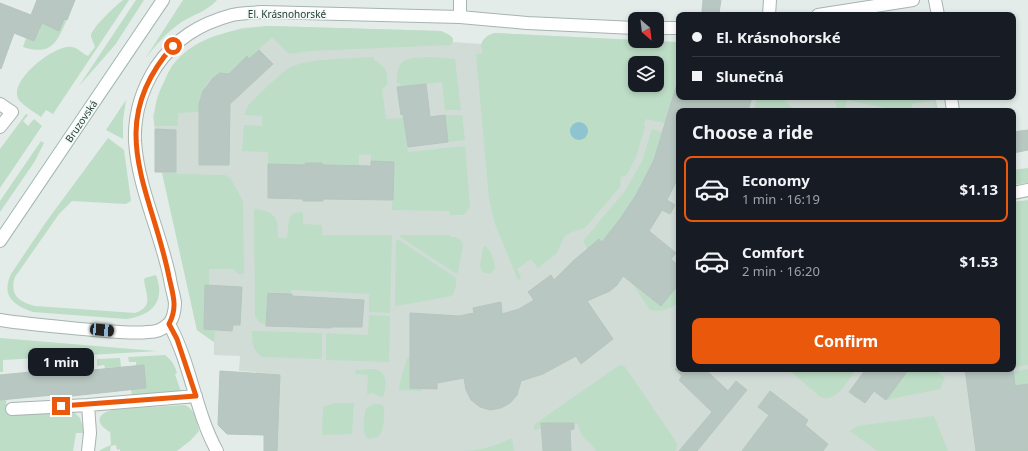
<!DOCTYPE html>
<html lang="en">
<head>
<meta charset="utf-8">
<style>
  :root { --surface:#171b24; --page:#242831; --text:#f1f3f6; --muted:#9ea1a6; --line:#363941; --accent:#ea580c }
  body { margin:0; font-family:"Noto Sans",sans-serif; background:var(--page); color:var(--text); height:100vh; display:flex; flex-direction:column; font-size:15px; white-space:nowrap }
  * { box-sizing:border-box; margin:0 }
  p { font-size:13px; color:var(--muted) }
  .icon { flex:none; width:22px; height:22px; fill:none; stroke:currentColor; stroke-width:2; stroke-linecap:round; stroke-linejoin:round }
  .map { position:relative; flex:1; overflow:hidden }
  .side { position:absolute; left:676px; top:108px; width:340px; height:264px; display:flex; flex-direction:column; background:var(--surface); border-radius:8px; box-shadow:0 2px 6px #0003 }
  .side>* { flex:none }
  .guide { position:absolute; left:676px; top:12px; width:340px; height:88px; border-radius:8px; box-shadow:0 2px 6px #0003; display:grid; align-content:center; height:88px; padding:0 16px; background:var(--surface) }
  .needle { width:26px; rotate:152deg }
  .controls { position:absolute; left:628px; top:12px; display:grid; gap:8px }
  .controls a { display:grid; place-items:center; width:36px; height:36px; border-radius:8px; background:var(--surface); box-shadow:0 2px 6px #0003; font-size:20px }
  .end { position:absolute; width:18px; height:18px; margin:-9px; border:5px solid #ea580c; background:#fff; box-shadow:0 0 0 2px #fff }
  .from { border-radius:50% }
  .bubble { position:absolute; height:28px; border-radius:8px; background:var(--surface); box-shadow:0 2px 6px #0003; font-size:13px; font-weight:700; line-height:28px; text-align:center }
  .car { position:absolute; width:12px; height:24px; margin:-12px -6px; border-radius:5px; box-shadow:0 0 3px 1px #0007; background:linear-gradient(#222 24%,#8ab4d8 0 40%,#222 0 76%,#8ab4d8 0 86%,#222 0) }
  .guide b { display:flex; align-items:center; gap:14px; height:38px; font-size:15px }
  .guide b+b { border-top:1px solid var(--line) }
  .guide i { width:10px; height:10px; background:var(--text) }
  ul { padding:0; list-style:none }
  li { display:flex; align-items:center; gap:12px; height:66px; margin:0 8px 6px; padding:0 8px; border:2px solid transparent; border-radius:8px }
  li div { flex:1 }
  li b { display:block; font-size:15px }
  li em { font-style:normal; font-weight:700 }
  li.active { border-color:var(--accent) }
  li>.icon { width:36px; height:36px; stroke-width:1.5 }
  h2 { padding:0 16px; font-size:18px; line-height:48px }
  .button { display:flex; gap:8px; margin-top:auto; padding:8px 16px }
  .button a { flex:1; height:46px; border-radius:8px; background:var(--accent); color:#fff; font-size:16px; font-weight:700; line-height:46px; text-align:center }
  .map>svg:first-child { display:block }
  .built { fill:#d1dcd7; fill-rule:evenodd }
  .green { fill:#bdddc6; fill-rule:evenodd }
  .water { fill:#8dc4cf }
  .building { fill:#b8c7c1; stroke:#b5c6bf }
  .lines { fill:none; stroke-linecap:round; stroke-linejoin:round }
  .minor-casing { stroke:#a6b4af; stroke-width:14 }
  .secondary-casing { stroke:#a2b8b0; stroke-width:14 }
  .minor { stroke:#fff; stroke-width:12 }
  .secondary { stroke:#fff; stroke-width:12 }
  .route { stroke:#ea580c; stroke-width:5 }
  .labels { text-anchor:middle; stroke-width:3; stroke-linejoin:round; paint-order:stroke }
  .street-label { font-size:10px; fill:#233d36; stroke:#f3f9f6 }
</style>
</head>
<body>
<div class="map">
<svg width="1028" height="451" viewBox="0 0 1028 451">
  <rect width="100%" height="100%" fill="#e3ece8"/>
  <path class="built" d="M268,26l173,5 7,3 5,4v4l28,2 6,-8 7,-3 141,7v1l44,1v55h256l3,14h-259v258h334v-165l15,-3v250h-764v-16l-37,-1 -9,-9 2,-54 36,2v-1l-17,-1 1,-15 -26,-1v-13l-17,-12 -34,-157 -8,-1v-43l-2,-12 4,-18 10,-23 5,-10 14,-13 12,-8 27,-12 17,-5zM635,63h22v22h-22z"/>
  <path class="green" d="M123,0h6l-76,114 -7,-4 -5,7c-7,-5 -17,-11 -22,-17 -13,-18 37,-57 53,-53 6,1 11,7 16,9l7,-9c-1,-4 -4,-8 -4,-12 2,-8 25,-30 32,-35z
    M136,0h8l-29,45 -36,41z
    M183,0h34c-9,11 -25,15 -37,23 -14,10 -25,23 -35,36z
    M64,18l3,1c-10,24 -16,37 -44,28l3,-9 8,3 6,-12 -2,-3 2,-5z
    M268,26l173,5c6,4 16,5 10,14l-142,6 -20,3 -17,-17 -23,22 -2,-2 -20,19 -7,-3c-15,6 -21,25 -21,39l-21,1v13h-23v3c-2,-16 1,-32 9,-47 2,-5 5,-11 8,-16 22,-30 62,-37 96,-40z
    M494,33l141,7v1l44,1v38l-14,43 -19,-4 -2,6 1,2 -9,30 -9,18 -6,2 -1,10 -35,41 -13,4 -8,5 -7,16 -19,15 -7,-9 -14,10 4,9 -3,2 -23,-56 -6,-25 -13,-145h5l2,-4 -2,-2c0,-9 6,-12 13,-15zM635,63h22v22h-22z
    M374,57v3c12,6 14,12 13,25l-5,4 4,30 18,-1 4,34 57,-6 5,60 -1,3 -6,6h-13v-4l-58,-1 2,-48 -23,-1v-6l-12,-1v12h-37v-3h-17v2l-37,-1v-12l-26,-1 2,-26 18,1v-10l-18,-1 5,-11c12,-11 24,-24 37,-34 18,-13 65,-11 88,-13z
    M431,57l24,2 6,51h-16l-3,-28 -41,5 -1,-4h-3c0,-28 11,-24 34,-26z
    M760,97h22l13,14h-41l2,-10z
    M836,97h99l3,14h-2l-1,-11 -23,4 1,7h-18v-1l-48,-10 -2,9h-7l-3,-6z
    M126,100l-3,20v19l-17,-9z
    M26,114l2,1 -5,6 5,5 6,-7 8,7 -42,62v-39z
    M445,115h17l3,25 -17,2z
    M652,129l10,3c-3,10 -5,20 -9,29 -13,30 -31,56 -51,81l-3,-3 -7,6 -4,5 -4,-7v-3l41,-49 17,-30z
    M108,138l16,12 7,51 -5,3 -54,-3 -13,13 -44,63c-6,18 4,25 20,29l100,7c19,-7 11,-17 9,-33l1,-2 11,-3c10,26 -4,41 -30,44l-93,-7c-20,-7 -32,-16 -22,-38l35,-52z
    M41,141l3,2 -9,18 -35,51v-11z
    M1028,168v15l-15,2v-15z
    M176,172l1,2 48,1 5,3 13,23 1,73h-6l-4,-5h-25v16h-4l-1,44 11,1 -1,12 -17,-12 -35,-157z
    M1028,200v165l-15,2v-165z
    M254,209c22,3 24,8 24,29h9l2,-19 4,-6 10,-1v12l19,1v10h70l-2,78 -21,-1v-18l-78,-4v3l-23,-1 -2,32c-7,0 -8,-3 -11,-8z
    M401,235h49v2c7,0 11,1 13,8l-5,28h-3l-55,-36z
    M399,240l56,37c3,5 0,14 -3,19l-56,10 -1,-1 1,-64z
    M485,246c6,4 10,16 10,23l-5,5 -8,-2 -2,-6 3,-18z
    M679,284v18c-10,7 -17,11 -29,8l-17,-25 28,21z
    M369,315l21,1 -1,46 -63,-2v-27l42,2z
    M252,331l70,2v26l-60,-2c-10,-7 -10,-15 -10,-26z
    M0,338l156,13h2l-155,9v12h-3z
    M165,355c7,5 10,11 12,18l-2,1 6,18 -49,3 -1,-5 15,-2 -2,-23h-8v-3h-7l-1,-5z
    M410,357v31h13l-1,3 -23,-1 1,-8 7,-24z
    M120,358l1,9 -16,1 -1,-3 -7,1v-7z
    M66,361l1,8h-7v4l-9,1v-4l-8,1 -1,-3 -7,1v-6z
    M621,365l4,2 52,76 -1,8h-80c-8,-13 -14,-9 -18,-27l-8,-1h-28v5l-8,2 1,-6 83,-58z
    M376,369c12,5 10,15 8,26l-3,2 -8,-4 -6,1 1,-19 -13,-1 1,-3h-1v-1z
    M788,369h68c-8,11 -21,37 -37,27z
    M909,369h25l11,9 -5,11 -54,11z
    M1028,369v15l-13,2 -1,-6 -14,-6z
    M6,399l1,15 64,-5 9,9 5,15h-9l-3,18h-73v-51z
    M336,403h18l-2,31 -30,1 1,-28z
    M374,404c3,0 7,0 9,2 3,4 0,23 -2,27 -2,4 -7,5 -11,6 -10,-4 -5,-20 -5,-29l3,-3z
    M185,405c11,6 11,14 14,26l-8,9 -14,11h-57v-2l-3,1 -1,-5 -5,1 -1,5h-11l5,-3 7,-3 -1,-16v3c-17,-10 -12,-19 5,-23z
    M934,416l14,35h-71l-27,-20 7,-5z
    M512,438l2,13h-52c17,0 34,-5 50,-13z"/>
  <path class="water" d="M570 131a9 9 0 1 1 18 0a9 9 0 1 1-18 0Z"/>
  <path class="building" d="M37,0h38l-8,20 -3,-1 -5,12 -17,-8 -8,18 -20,-8 -13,36 -1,-1v-65l31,12z
    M703,0h18l-2,13 -17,-1z
    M259,50l14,14 -43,40 -1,61h-30v-61l4,-13 10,-13 4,-3 3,-2 9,1 18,-18 2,3z
    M426,84l4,33 15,-2 3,27 -40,5 -5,-33 -2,1 -4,-28z
    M676,87h3v10h73l-4,14h-35l-11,-4 -1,4h-22v65l-12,24 8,5 -5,9 -8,-4 -13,21 27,22 -5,6 8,7v18l-18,22 -38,-30 -6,9 -7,6 -23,10 26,38 -32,25 -5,-8 -33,18 -22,7 -4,14 -7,8 -9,5 -11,2 -10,-3 -9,-7 -5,-10 -2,-12 -27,5v6l-27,-1v-75l49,3 15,-3 -1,-5 28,-6 1,12 17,-5 15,-9 -6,-8 23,-17 3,5 19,-19 26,-22 3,3 18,-23 16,-24 18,-35z
    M155,129l21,1v42h-21z
    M1028,130v20l-15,3v-21z
    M371,161l23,1 -1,38 -70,-1v2h-20v-2l-35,-1v-34l37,1v-2h17v2l49,1z
    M205,285l37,2 -2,38h-7l-1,6 -28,-2z
    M268,293l24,1v2l72,4 -2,27h-31v1l-65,-2z
    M144,365l2,23 -93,10v-3l-53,5v-25l51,-5v4z
    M675,369h30l23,22 8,-10 11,9 -50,61h-18l33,-39 -33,-32 3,-4z
    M866,369h43l-23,31 -12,-9 -9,12 -16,-11z
    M965,369h48l2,17 13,-2v67h-52z
    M220,371l60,4 -3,76h-13v-16l-37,-1 -9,-9z
    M770,391l38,29 -3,5 23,19 -5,7h-81l27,-36 -11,-8z
    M541,423h33v6l-4,1 1,21h-28z"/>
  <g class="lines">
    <defs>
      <path id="minor" d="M935,0l3,15
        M769,15l1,-15
        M818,15l95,-15
        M460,17v-17
        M657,28h22
        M951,97l2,14
        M0,104l12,8 -12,15
        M1013,193l15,-3
        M0,320c31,5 62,7 93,10 18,1 37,4 55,2 7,0 14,-2 19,-7 6,-4 8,-15 8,-22 -1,-8 -4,-16 -5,-24 -9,-46 -32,-90 -35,-138 -1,-26 7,-52 21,-74 19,-28 43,-43 76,-52 9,-2 20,-2 30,-3l198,5 67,6 108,5
        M169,324c22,40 26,87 48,127
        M12,409l76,-4 108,-9
        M88,451l2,-18 -2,-28"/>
      <path id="secondary" d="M0,241l163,-241"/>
    </defs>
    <use href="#minor" class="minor-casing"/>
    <use href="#secondary" class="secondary-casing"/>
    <use href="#minor" class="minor"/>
    <use href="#secondary" class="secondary"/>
  </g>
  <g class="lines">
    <path class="route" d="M61,406l135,-10 -19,-57 -8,-15c9,-17 4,-29 0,-47 -17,-87 -67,-151 4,-231"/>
  </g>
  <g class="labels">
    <g class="street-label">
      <text x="287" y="18">El. Krásnohorské</text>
      <text transform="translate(81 121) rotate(-56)" y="4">Bruzovská</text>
    </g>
  </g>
</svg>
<div class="controls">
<a><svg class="needle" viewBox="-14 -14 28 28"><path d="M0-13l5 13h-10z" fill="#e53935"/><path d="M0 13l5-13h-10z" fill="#9ea1a6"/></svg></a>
<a><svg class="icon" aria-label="layers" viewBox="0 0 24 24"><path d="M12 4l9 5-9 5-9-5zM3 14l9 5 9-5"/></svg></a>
</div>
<i class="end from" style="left:173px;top:46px"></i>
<i class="end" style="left:61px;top:406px"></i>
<div class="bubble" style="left:28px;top:348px;width:66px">1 min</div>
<i class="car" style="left:102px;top:330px;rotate:95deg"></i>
<div class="guide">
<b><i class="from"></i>El. Krásnohorské</b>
<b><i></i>Slunečná</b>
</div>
<section class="side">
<h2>Choose a ride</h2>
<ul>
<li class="active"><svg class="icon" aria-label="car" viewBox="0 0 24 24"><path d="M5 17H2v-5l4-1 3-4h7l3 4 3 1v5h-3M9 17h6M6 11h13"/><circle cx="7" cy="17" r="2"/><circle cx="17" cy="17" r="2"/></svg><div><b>Economy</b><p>1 min · 16:19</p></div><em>$1.13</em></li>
<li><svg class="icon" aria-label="car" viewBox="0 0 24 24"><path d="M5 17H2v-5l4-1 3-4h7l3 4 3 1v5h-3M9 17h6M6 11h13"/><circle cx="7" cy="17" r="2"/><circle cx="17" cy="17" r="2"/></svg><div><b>Comfort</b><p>2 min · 16:20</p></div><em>$1.53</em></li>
</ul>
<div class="button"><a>Confirm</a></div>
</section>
</div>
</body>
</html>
